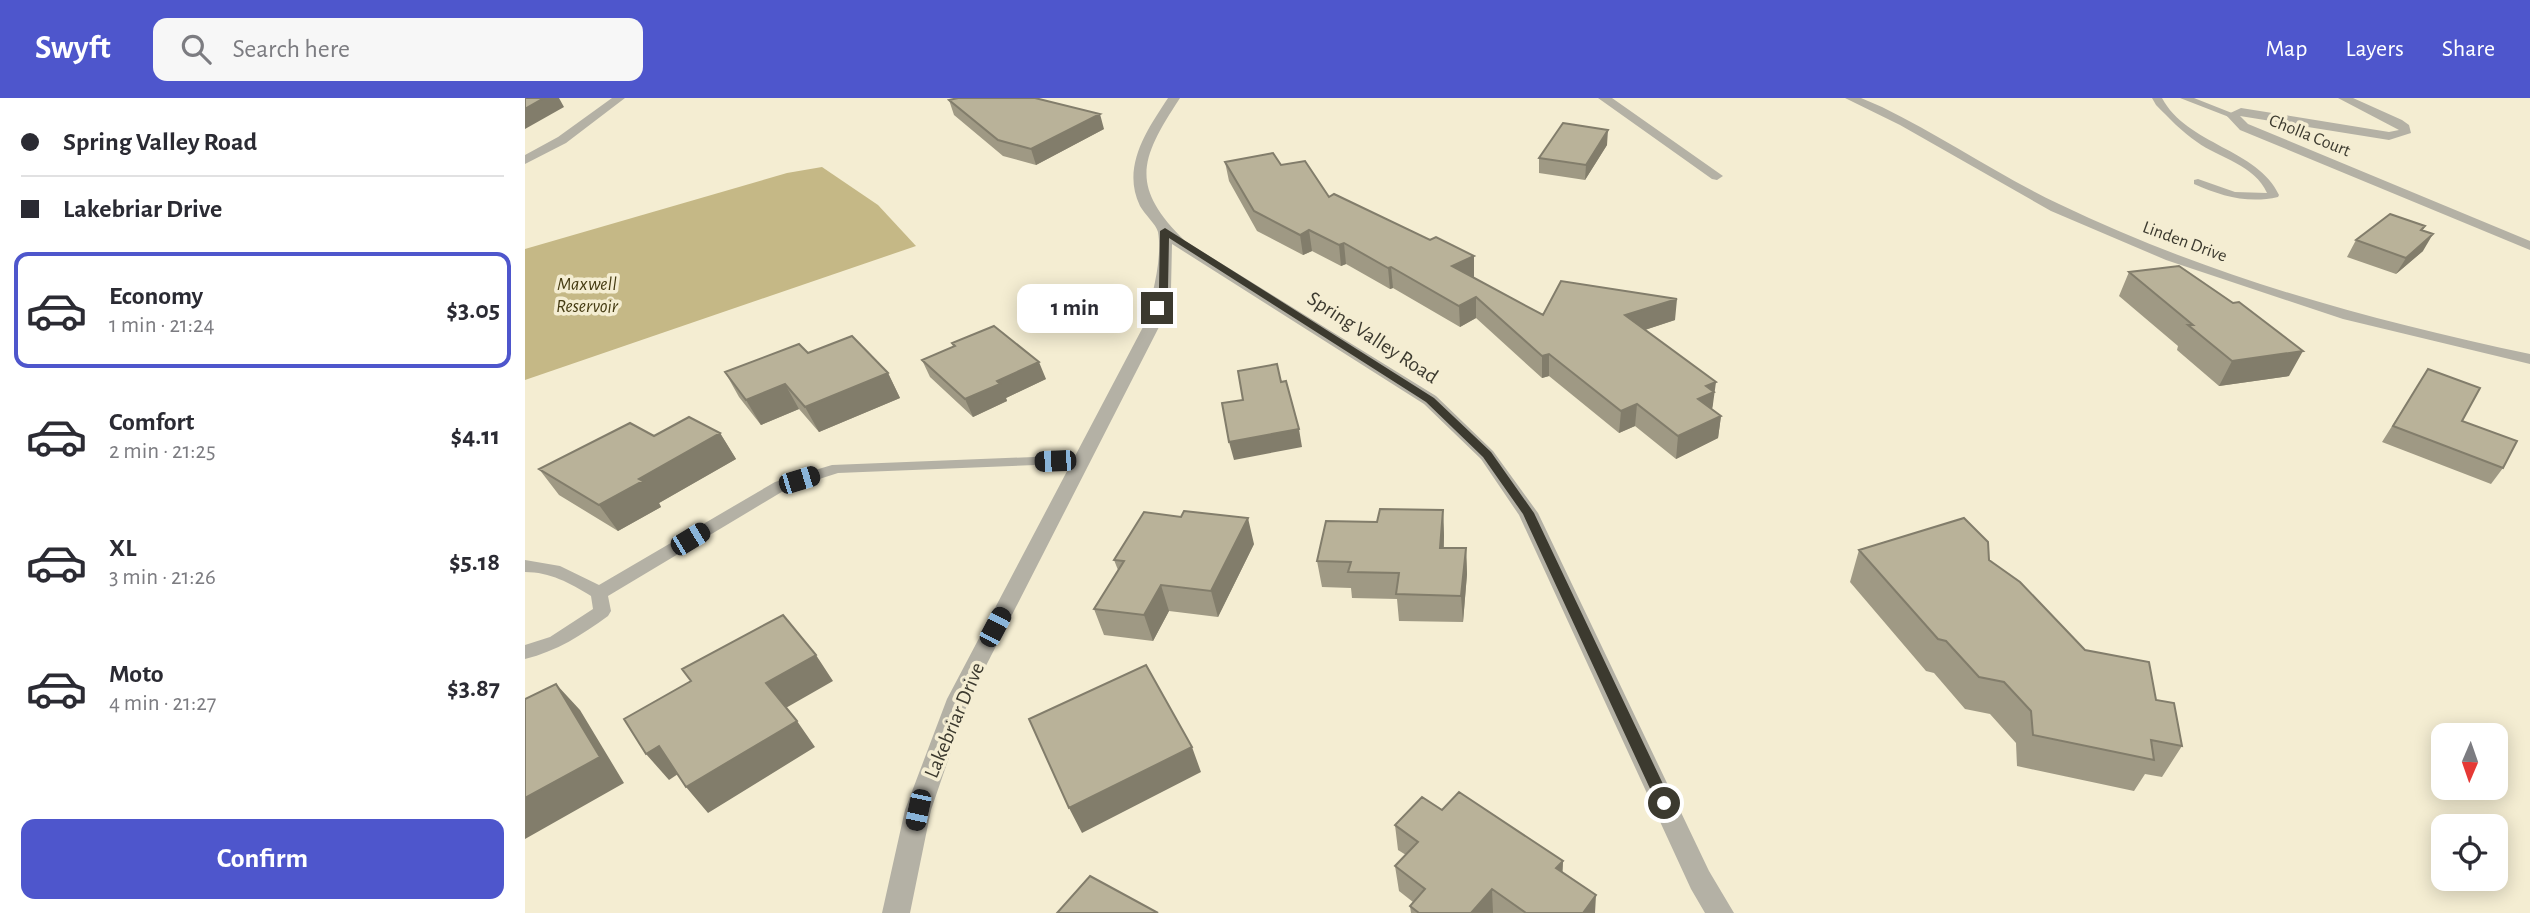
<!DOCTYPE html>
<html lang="en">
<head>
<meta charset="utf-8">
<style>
  :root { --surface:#fff; --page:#f7f7f7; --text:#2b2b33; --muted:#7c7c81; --line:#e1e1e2; --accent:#4e56cc }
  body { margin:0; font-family:"Alegreya Sans",sans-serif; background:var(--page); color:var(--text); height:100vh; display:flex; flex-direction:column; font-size:26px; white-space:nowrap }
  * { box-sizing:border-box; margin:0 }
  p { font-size:23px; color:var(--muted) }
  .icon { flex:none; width:38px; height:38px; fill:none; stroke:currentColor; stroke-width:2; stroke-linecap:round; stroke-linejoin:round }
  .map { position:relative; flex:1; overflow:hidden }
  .sheet { display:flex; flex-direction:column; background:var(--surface); width:525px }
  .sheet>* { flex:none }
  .banner { display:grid; align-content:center; height:154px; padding:0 21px; background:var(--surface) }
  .needle { width:46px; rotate:182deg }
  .buttons { position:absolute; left:1906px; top:625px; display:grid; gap:14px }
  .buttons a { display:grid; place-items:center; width:77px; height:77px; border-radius:14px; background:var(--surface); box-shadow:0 4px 18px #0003; font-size:35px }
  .end { position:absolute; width:32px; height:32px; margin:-16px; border:9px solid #3c3a2f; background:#fff; box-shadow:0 0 0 4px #fff }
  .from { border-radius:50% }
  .bubble { position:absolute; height:49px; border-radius:14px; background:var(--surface); box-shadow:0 4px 18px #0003; font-size:23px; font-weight:700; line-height:49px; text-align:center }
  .car { position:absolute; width:21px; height:42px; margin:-21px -10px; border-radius:9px; box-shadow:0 0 5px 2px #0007; background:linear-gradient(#222 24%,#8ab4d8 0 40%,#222 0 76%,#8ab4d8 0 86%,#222 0) }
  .banner b { display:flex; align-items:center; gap:24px; height:66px; font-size:26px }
  .banner b+b { border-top:2px solid var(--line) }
  .banner i { width:18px; height:18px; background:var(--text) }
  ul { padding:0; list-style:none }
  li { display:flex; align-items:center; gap:21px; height:116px; margin:0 14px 10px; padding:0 7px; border:4px solid transparent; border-radius:14px }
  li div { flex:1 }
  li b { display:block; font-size:26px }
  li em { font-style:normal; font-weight:700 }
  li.selected { border-color:var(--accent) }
  li>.icon { width:63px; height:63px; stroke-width:1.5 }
  .button { display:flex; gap:14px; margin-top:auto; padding:14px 21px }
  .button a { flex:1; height:80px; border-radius:14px; background:var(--accent); color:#fff; font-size:28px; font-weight:700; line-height:80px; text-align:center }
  header { display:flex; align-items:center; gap:42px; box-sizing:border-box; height:98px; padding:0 35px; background:var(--accent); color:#fff }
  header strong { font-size:33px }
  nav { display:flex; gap:38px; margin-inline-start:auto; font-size:24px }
  .search { width:490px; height:63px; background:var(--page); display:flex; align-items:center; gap:18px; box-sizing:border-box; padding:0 24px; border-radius:14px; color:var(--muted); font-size:26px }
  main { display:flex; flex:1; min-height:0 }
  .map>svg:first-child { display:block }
  .water { fill:#c5b886 }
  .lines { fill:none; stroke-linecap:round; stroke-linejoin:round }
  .service { fill:#b4b1a5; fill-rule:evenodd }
  .minor { fill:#b4b1a5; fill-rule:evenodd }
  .wall { fill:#9f9984 }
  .shaded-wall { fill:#827d6b }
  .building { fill:#b9b299; stroke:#827d6b; stroke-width:2 }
  .route { fill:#3c3a2f }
  .labels { text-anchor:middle; stroke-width:7; stroke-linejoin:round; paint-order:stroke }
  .far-street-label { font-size:18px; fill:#3c3a2f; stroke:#f4edd2 }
  .far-water-label { font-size:19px; font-style:italic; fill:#453b12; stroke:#f4edd2 }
  .street-label { font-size:21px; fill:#3c3a2f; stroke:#f4edd2 }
</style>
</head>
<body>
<header>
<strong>Swyft</strong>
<div class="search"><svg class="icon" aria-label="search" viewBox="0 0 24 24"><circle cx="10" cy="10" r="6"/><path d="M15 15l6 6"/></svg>Search here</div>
<nav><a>Map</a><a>Layers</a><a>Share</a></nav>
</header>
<main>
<section class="sheet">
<div class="banner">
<b><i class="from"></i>Spring Valley Road</b>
<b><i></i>Lakebriar Drive</b>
</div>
<ul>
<li class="selected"><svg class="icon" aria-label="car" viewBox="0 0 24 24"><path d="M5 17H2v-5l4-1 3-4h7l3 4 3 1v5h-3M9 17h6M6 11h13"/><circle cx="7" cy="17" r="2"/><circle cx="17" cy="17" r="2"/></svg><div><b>Economy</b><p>1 min · 21:24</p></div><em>$3.05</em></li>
<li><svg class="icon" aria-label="car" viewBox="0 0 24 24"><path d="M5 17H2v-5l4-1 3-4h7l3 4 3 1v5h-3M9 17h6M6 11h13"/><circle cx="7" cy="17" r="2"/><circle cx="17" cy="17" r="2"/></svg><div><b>Comfort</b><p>2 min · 21:25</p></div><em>$4.11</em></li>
<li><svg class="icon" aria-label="car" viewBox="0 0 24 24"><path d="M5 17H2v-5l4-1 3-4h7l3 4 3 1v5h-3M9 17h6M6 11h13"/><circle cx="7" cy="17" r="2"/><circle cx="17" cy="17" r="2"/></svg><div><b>XL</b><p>3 min · 21:26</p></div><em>$5.18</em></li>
<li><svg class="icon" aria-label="car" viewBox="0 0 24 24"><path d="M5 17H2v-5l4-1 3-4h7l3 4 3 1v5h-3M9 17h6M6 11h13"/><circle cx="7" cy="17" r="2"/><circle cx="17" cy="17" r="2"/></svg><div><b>Moto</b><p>4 min · 21:27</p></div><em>$3.87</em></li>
</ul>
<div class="button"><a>Confirm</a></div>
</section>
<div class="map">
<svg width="2005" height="815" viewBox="0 0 2005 815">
  <rect width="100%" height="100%" fill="#f4edd2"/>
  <path class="water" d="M297,69l56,38 38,41 -391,134v-131l262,-76z"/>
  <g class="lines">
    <path class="service" d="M1627,0h10c25,47 96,51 117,97l-1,2c-30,7 -57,-1 -84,-13v-4l4,-1 37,13 32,1c-12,-28 -48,-35 -70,-51 -15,-10 -28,-24 -41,-37z
      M1655,0h14l43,17 -8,2z
      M557,357l8,5 -3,3 -249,10 -53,17 -177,106 3,15 -3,5c-26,19 -51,35 -83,43v-14l25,-8 43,-28 -2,-13c-21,-13 -41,-24 -66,-24v-12l35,6 39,19 176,-103 57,-17z"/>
    <path class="minor" d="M87,0h13l-59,45 -41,21v-9l33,-18z
      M643,0h12c-40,61 -51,88 5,143l251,155 57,55 45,62 171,358 25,42h-29l-14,-24 -172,-374 -38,-56 -57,-55 -252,-160 -1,45 -12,38 -190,372 -38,111 -21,103h-28l23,-103 42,-111 196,-372c8,-25 20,-68 15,-95 -2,-8 -13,-17 -18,-26 -19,-39 7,-76 28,-108z
      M1073,0h14l111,78 -6,4 -5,-1z
      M1320,0h16l21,9c61,30 116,68 177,97 149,72 310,116 471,150v10l-187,-45 -177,-59 -115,-49 -151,-86z
      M1813,0h15l49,22 7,5 2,8 -22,7 -149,-24 8,8 282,117v9l-290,-120 -14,-15 15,-7 148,24 10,-2z"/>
  </g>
  <path class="wall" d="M424,2l155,29 -68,36 -33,-9 -49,-41z
    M1082,47l-22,35 -46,-7v-15z
    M700,64l56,3 48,32 145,80 -1,1 70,37 132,5 -30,10 68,74 -1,5 9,7 -3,22 -42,21 -41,-33 -16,7 -70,-57 -7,2 -66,-60 -16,9 -67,-39 -3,1 -44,-25 -5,2 -29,-15 -9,4 -46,-24 -28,-50z
    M1900,128l-2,4v21l-27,23 -49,-17 9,-17z
    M1604,174l160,104 -70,10 -42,-36 1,-4 -59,-50z
    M427,245l94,36 -40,19 1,3 -34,16 -43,-40 -8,-17 31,-13z
    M283,255l80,20 12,25 -81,34 -20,-23 -38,16 -22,-28 -14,-25z
    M1903,271l34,52 41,47 -12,16 -109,-42z
    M195,335l16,26 -77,44 2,4 -43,24 -59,-36 -20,-26 115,-33z
    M918,412l1,26v12h22l1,26 -4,48 -64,-1 -2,-22 -45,-1 -1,-10 -29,-1 -5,-26 60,-39z
    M729,446l-36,73 -49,-6 -16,30 -49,-6 -10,-26 24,-39 -4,-10z
    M1334,452l130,10 96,90 71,50 26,46 -20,31 -17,-3 -11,17 -117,-25 -1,-23 -26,-29 -25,-5 -31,-36 -8,-2 -76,-89z
    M917,712l121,51 -1,11 33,41h-184l-1,-7 3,-4 -14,-11 -4,-25 11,-11 -8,-5 -3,-25z"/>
  <path class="shaded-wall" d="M19,0h15l5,9 -39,22v-20z
    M575,16l4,15 -68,36 -5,-16z
    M1083,32l-1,15 -22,35 1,-15z
    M784,132l3,21 -9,4 -3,-20z
    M1908,136l-10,17 -27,23 10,-16z
    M819,145l2,21 -5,2 -2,-21z
    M949,158v21l-21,10 -1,-21z
    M866,169l2,21 -3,1 -2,-21z
    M951,199v21l-16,9 -1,-21z
    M1152,201l-2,21 -52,17 2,-22z
    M1778,253l-14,25 -70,10 13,-25z
    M1024,256v22l-7,2v-22z
    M514,264l7,17 -40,19 1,3 -34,16 -8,-18 32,-18z
    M363,275l12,25 -81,34 -14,-25z
    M1191,284l-3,22 -2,10 -13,-15 8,-13z
    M260,286l14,25 -38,16 -15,-25z
    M1112,306l-2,22 -16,7 2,-22z
    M1196,318l-3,22 -42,21 2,-23z
    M774,331l3,18 -68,13 -5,-18z
    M195,335l16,26 -77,44 2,4 -43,24 -19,-26 40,-26z
    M918,412l1,26 -2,38 -2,-26z
    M723,420l6,26 -36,73 -7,-26z
    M941,450l1,26 -4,48 -2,-26z
    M636,487l8,26 -16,30 -9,-26z
    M291,557l17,26 -49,28 -18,-26z
    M31,586l24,26 44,73 -99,56v-41z
    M272,623l18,26 -107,66 -22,-26z
    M134,648l22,26 -12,8 -23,-26z
    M667,649l9,25 -119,61 -13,-25z
    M1038,763l-1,24 -6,-17z
    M967,791l1,24h-22z
    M1071,797l-1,18h-12z"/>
  <path class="building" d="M0,0h19l-19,11z
    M433,0h77l65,16 -69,35 -33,-9 -49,-40z
    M1038,25l45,7 -22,35 -47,-7z
    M748,55l8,12 24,-4 24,36 5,-3 96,46 6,-3 38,19 -22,10 91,49 18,-34 116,18 -52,16 91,67 -10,4 8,6 -16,7 23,17 -43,20 -41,-32 -16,7 -72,-57 -7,2 -66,-59 -17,9 -68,-39 -3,1 -44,-25 -5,2 -30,-15 -9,5 -46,-24 -29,-49z
    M1865,116l35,12 -4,4 12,4 -27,24 -50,-18z
    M1654,168l54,37 6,-1 64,49 -71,10 -44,-36h5l-64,-53z
    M469,228l45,36 -42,19 3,3 -35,15 -43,-39 33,-14 -3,-3z
    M327,238l36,37 -83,34 -20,-23 -39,16 -21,-28 74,-28 9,9z
    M752,266l4,18 5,-1 13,48 -70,13 -7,-39 21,-3 -5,-29z
    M1903,271l52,19 -18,33 55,20 -14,27 -110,-42z
    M164,319l31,16 -81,46 4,2 -44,24 -60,-36 91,-46 24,13z
    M855,411l63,1 -3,38h26l-5,48 -65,-2 3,-21 -51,-1 3,-10 -34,-1 9,-40 51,1z
    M659,413l64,7 -37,73 -50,-6 -17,30 -50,-6 30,-48 -10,-1 30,-48 37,5z
    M1439,420l24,24 1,18 31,22 65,68 64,12 7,38 18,3 8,43 -31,-6 3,20 -121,-25 -2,-24 -27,-29 -25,-5 -33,-36 -8,-2 -79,-89z
    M258,517l33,40 -50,28 31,38 -111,66 -27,-41 -13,8 -22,-35 67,-38 -9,-12z
    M621,567l46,82 -123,61 -40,-89z
    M31,586l44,73 -75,41v-99z
    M934,694l104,69 -7,7 40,27 -13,18h-57l-34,-24 -21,24h-52l-9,-7 15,-17 -30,-23 23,-24 -23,-17 27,-28 20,13z
    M565,778l68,37h-101z"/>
  <path class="route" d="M640,130l269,170 57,54 43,61 138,290 -3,5h-10l-136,-294 -40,-57 -57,-55 -257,-164 -1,51 -6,19 -8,2 5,-21 1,-58z"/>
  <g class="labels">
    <g class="far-street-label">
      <text transform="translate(1785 37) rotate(22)" y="6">Cholla Court</text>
      <text transform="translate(1660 143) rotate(20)" y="6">Linden Drive</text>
    </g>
    <g class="far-water-label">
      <text x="62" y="192">Maxwell<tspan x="62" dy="22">Reservoir</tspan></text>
    </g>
    <g class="street-label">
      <text transform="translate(848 239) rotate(33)" y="7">Spring Valley Road</text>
      <text transform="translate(429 622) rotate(-67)" y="7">Lakebriar Drive</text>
    </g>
  </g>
</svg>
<div class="buttons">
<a><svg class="needle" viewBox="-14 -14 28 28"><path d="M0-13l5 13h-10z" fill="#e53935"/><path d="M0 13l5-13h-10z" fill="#7c7c81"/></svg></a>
<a><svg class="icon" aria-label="locate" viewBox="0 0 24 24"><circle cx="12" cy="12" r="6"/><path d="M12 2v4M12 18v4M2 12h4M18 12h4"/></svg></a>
</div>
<i class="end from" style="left:1139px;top:705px"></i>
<i class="end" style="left:632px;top:210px"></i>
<div class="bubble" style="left:492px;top:186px;width:116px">1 min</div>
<i class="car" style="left:530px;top:363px;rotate:268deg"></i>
<i class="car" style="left:274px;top:382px;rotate:73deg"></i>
<i class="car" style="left:165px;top:441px;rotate:59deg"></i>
<i class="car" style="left:470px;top:529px;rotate:28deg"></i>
<i class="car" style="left:393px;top:712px;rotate:192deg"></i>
</div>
</main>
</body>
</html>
